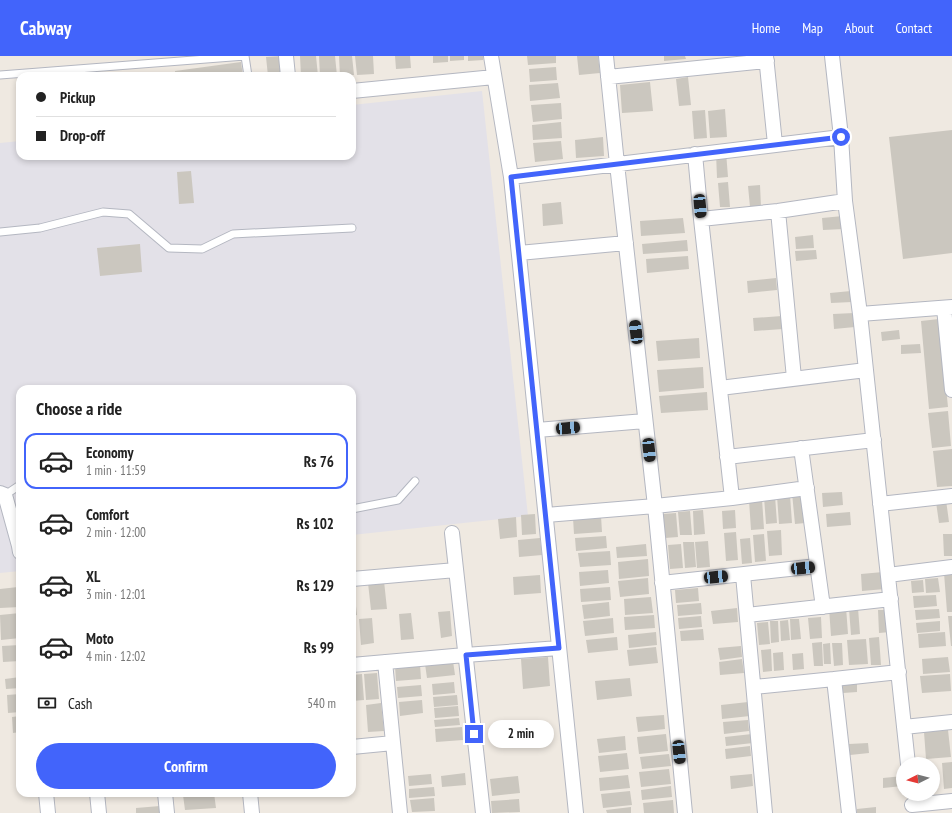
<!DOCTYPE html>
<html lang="en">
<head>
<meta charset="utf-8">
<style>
  :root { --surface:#fff; --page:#f6f6f6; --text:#222; --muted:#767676; --line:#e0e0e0; --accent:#4264fb }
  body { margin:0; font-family:"PT Sans Narrow",sans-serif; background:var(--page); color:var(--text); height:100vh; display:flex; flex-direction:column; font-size:15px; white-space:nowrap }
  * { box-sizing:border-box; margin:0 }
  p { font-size:13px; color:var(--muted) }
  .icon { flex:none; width:22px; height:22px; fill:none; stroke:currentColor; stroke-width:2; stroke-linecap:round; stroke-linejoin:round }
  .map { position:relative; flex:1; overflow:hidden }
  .side { position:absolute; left:16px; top:329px; width:340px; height:412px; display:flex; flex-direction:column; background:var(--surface); border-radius:12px; box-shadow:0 2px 6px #0003 }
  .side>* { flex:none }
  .guide { position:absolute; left:16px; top:16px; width:340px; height:88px; border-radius:12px; box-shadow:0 2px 6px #0003; display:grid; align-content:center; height:88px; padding:0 20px; background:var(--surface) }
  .needle { width:26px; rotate:264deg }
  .fabs { position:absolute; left:896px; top:701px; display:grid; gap:8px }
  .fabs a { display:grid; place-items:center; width:44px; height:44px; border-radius:50%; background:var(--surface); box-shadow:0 2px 6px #0003; font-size:20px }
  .end { position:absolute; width:18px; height:18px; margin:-9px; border:5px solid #4264fb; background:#fff; box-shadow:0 0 0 2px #fff }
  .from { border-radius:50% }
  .bubble { position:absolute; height:28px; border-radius:14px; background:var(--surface); box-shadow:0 2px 6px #0003; font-size:13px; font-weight:700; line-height:28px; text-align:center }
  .car { position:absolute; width:12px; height:24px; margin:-12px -6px; border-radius:5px; box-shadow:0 0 3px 1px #0007; background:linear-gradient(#222 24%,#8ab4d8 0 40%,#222 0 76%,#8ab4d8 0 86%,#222 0) }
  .guide b { display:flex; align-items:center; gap:14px; height:38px; font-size:15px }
  .guide b+b { border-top:1px solid var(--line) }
  .guide i { width:10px; height:10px; background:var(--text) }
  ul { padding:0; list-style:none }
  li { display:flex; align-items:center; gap:12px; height:56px; margin:0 8px 6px; padding:0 12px; border:2px solid transparent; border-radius:12px }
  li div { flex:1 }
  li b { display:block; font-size:15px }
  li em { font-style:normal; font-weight:700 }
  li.on { border-color:var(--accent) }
  li>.icon { width:36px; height:36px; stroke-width:1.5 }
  h2 { padding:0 20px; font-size:18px; line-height:48px }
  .pay { display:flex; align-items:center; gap:10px; height:44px; padding:0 20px; font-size:15px }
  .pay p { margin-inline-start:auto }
  .primary-button { display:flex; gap:8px; margin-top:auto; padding:8px 20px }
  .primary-button a { flex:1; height:46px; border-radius:24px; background:var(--accent); color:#fff; font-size:16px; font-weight:700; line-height:46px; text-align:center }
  header { display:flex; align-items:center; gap:24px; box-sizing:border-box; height:56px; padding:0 20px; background:var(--accent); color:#fff }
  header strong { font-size:19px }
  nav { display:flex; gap:22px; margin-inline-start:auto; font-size:14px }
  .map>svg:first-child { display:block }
  .industrial { fill:#e3e1e8 }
  .building { fill:#cbc7bf }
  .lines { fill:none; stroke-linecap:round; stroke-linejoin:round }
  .service-casing { stroke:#b4b7c1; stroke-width:9 }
  .minor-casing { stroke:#b4b7c1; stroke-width:16 }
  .service { stroke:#fff; stroke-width:7 }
  .minor { stroke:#fff; stroke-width:14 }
  .route { stroke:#4264fb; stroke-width:5 }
</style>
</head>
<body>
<header>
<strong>Cabway</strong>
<nav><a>Home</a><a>Map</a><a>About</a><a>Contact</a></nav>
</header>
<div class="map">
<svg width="952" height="757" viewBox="0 0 952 757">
  <rect width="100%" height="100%" fill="#efe9e1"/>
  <path class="industrial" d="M482,35l46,425 -176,19v-146h-332v182l-20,2v-430l20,-2v15h332v-51z"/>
  <path class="building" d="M282,0l1,20h-15l-2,-19z
    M300,0h16l2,20h-17z
    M319,0h16l2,20h-17z
    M339,0h13l2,19 -14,1z
    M355,0h18l1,18 -17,1z
    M395,0h15l1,12 -15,1z
    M433,0h15v6l-15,1z
    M450,0h14v4l-14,1z
    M468,0h15v4l-15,1z
    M527,0h29v7l-28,2z
    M577,0h21l2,17 -21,2z
    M664,0h21l1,3 -22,2z
    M241,6l2,14h-68v-5z
    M556,11l1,13 -27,2 -1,-13z
    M688,21l3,28 -12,1 -3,-27z
    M650,26l3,29 -31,2 -2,-28z
    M558,27l2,15 -30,3 -1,-16z
    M561,47l1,16 -29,3 -2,-17z
    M725,53l2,28 -17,1 -2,-27z
    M705,54l2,28 -13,1 -2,-28z
    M561,66l1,16 -29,2 -1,-15z
    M952,74v123l-49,6 -14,-122z
    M603,81l1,19 -28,2 -1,-18z
    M561,85l2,18 -28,3 -2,-19z
    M726,96l2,25 -11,1 -1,-25z
    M191,115l3,32 -15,1 -2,-32z
    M728,126l2,25h-10l-2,-24z
    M760,129l1,22h-11l-2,-21z
    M561,146l2,22 -20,2 -1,-22z
    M843,160l1,13 -21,1 -1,-12z
    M683,162l2,15 -44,3 -1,-15z
    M813,179l1,13 -18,1 -1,-12z
    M687,184l1,11 -45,3 -1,-10z
    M140,188l2,28 -42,4 -3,-28z
    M816,194l1,9 -21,2 -1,-10z
    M688,200l1,13 -42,4 -1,-14z
    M776,222l1,12 -29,3 -1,-12z
    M851,235l1,11 -21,1 -1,-10z
    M854,257l1,14 -21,2 -1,-15z
    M782,260l1,13 -29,2 -1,-13z
    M939,263l9,88 -19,2 -8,-88z
    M899,274l1,9 -18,2 -1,-9z
    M699,282l1,20 -42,3 -2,-20z
    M920,288l1,9 -20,1v-9z
    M703,311l1,21 -45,4 -2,-22z
    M707,336l1,18 -47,3 -2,-17z
    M948,355l3,35 -19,2 -4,-35z
    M952,393v37l-15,1 -4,-36z
    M803,436l2,31 -10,1 -3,-31z
    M842,436l1,13 -20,2 -1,-14z
    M790,439l2,28 -13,1 -2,-28z
    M775,440l2,27 -11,1 -2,-27z
    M762,443l2,30 -13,1 -2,-30z
    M946,444l3,22 -10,1 -3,-21z
    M703,454l2,24 -11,1 -1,-24z
    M735,454l1,18 -13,1 -1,-18z
    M690,455l2,24h-12l-2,-23z
    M850,456l1,13 -24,2 -1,-13z
    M676,457l2,24 -13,1 -2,-24z
    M535,458l1,20 -14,1 -1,-20z
    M601,460l1,16 -28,2 -1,-16z
    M516,461l1,20 -17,2 -2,-20z
    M781,474l1,25 -13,1 -2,-25z
    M736,476l2,28 -12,1 -2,-28z
    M764,478l2,27 -11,1 -2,-27z
    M943,478h9v22h-8z
    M606,480l1,12 -31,3 -1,-13z
    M540,482l2,17 -23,2 -1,-17z
    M750,482l2,25 -10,1 -2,-25z
    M708,485l2,26 -13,1 -2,-26z
    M683,486h11l2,25 -11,1z
    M646,488l1,12 -30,2 -1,-11z
    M681,488l2,24 -13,1 -2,-24z
    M610,495l1,14 -31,2 -2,-14z
    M648,503l1,17 -30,3 -1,-17z
    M608,514l1,13 -29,3 -1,-14z
    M883,516l2,17 -23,2 -1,-17z
    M944,517h8v39h-5z
    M540,519l1,18 -27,2 -1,-18z
    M648,522l1,16 -29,3 -2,-16z
    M938,522l2,14 -14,1 -1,-14z
    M923,524l1,12 -12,1 -1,-12z
    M384,525l3,28 -16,1 -3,-27z
    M18,531l2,20 -20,1v-19z
    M610,531l1,13 -30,2 -1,-13z
    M352,532h2l3,27 -5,1z
    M698,532l1,13 -23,2 -1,-13z
    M936,539l1,11 -23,2 -1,-12z
    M651,541l2,16 -28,2 -1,-16z
    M609,546l1,14 -26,3 -2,-14z
    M701,547l1,11 -24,2 -1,-11z
    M846,551l2,27 -17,2 -2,-28z
    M737,552l1,14 -25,2 -2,-13z
    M858,552l2,26 -9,1 -2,-26z
    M939,553l1,9 -24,2 -1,-10z
    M878,554h10l2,22 -11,1z
    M450,555l2,25 -11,2 -3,-26z
    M20,557v25l-19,2 -1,-25z
    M411,557l3,26 -13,1 -2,-26z
    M654,559l1,13 -30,2 -1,-13z
    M701,560l1,11 -23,2 -1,-11z
    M948,560h4v30h-1z
    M821,561l1,21 -12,1 -2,-21z
    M372,562l2,25 -13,2 -2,-26z
    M613,562l1,15 -29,3 -2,-15z
    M790,563h9l2,20 -10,1z
    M788,564l2,20 -9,1 -1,-20z
    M770,565h8l1,21 -8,1z
    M940,565v10l-23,2 -1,-10z
    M768,566l2,22 -11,1 -2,-22z
    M703,573l1,11 -23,1 -1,-10z
    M656,576l1,13 -28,3 -1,-13z
    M945,576l1,14 -27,2 -1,-14z
    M617,581l1,13 -30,3 -2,-13z
    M879,581l2,28h-10l-2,-27z
    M866,583l2,25 -19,1 -2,-25z
    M822,586l1,24h-9l-2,-23z
    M830,587l1,21h-7l-1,-20z
    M832,587h10l1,22 -9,1z
    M20,589v16l-17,1 -1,-16z
    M741,590l1,11 -22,3 -2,-12z
    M656,591l2,16 -29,3 -2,-16z
    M771,593l1,22 -9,1 -2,-22z
    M783,596l1,18 -10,1 -1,-18z
    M803,597l1,16 -11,1 -1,-16z
    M548,601l2,29 -27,3 -2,-30z
    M948,601l2,15 -27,2 -1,-15z
    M742,603l2,14 -24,2 -1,-13z
    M453,605l2,14 -28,3 -2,-14z
    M420,608l1,15 -25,2 -1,-15z
    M377,617l2,26 -13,1 -2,-26z
    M362,618l2,26 -12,1v-26z
    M950,618l1,17 -29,2 -2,-17z
    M20,621v11l-14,1 -1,-10z
    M630,622l2,18 -35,4 -2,-19z
    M454,626l1,11 -22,2 -1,-11z
    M857,628v8l-14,1 -1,-8z
    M421,629l1,11 -24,2 -1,-11z
    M20,638v18l-12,1 -1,-18z
    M457,639l1,10 -24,2 -1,-10z
    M422,644l1,13 -23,3 -1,-14z
    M748,646l2,14 -28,3 -1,-14z
    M381,647l3,28 -16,1 -2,-27z
    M353,649l3,29 -4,1v-29z
    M458,650l1,10 -24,2 -1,-10z
    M664,659l1,14 -27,3 -2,-15z
    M20,660v16l-7,1 -1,-16z
    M459,662l1,7 -25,2 -1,-7z
    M748,664l1,11 -25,3 -1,-12z
    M462,671l1,13 -27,2 -1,-13z
    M948,674l3,27 -25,2 -2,-27z
    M666,678l2,17 -29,3 -2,-17z
    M752,678l1,9 -27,3 -1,-9z
    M625,680l1,14 -27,3 -2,-14z
    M868,687l1,10 -19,2 -1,-11z
    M750,690l1,10 -25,3 -1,-10z
    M627,697l2,16 -29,3 -2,-16z
    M669,698l2,12 -29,3 -2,-12z
    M952,706v26l-8,1 -2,-26z
    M669,713l2,15 -30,3 -2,-15z
    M465,717l1,12 -24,2 -1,-11z
    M431,718l1,10 -23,2 -1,-10z
    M752,718l1,12 -22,3 -1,-13z
    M628,719l2,13 -30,3 -1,-13z
    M518,720l2,17 -28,3 -2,-17z
    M903,720v10l-20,2v-10z
    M671,730l1,11 -30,3 -1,-10z
    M434,731l1,9 -26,2v-9z
    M630,735l2,14 -29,3 -2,-14z
    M204,737h10l2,15 -31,2 -2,-15z
    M434,742l1,13 -23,1 -2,-12z
    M519,743l1,13 -28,1 -1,-12z
    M673,744l1,13h-30l-1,-10z
    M160,750l1,7h-25v-5z
    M631,751v6h-24l-1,-3z
    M876,751v6h-19v-4z"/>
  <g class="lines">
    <defs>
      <path id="service" d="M0,19l245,-19 3,20
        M0,176l40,-4 63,-16 26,2 40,34 33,1 31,-15 119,-6
        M5,439l15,-10
        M352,453l46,-9 17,-19"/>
      <path id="minor" d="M286,0l2,20
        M491,0l20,121 65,636
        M606,0l11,108 38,342 30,307
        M766,0l9,88
        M832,0l9,81 4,64 15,113 48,450
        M608,21l159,-16
        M352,35l142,-14
        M511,121l330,-40
        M778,155l16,167
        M701,163l77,-8 67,-10
        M519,197l107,-10
        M944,252l8,82
        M860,258l92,-7
        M720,332l146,-18
        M537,374l108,-9
        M801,392l22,159
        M727,401l147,-17
        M0,437l5,2 14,51 1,6
        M732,442l75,-10
        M880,448l72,-8
        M546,459l109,-9 77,-8 -31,-279 -6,-65
        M452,477l31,280
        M743,519l22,238
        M888,519l64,-8
        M352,523l104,-9
        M662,527l155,-17
        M747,559l144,-16
        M385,606l15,151
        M352,609l113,-10 94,-7
        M834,623l15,134
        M754,631l80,-8 65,-7
        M904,671l48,-5
        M352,691l41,-4
        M46,737l2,20
        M97,737l2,20
        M165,737l2,20
        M250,737l2,20
        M912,749l40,-4"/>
    </defs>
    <use href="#service" class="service-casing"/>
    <use href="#minor" class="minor-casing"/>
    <use href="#service" class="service"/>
    <use href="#minor" class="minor"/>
  </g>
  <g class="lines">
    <path class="route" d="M474,678l-8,-79 93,-7 -48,-471 330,-40"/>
  </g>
</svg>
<div class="fabs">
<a><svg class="needle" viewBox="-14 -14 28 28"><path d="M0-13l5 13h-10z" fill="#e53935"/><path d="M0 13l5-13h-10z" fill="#767676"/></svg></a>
</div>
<i class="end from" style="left:841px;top:81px"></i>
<i class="end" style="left:474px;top:678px"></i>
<div class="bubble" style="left:488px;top:664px;width:66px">2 min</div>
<i class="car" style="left:700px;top:150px;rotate:175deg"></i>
<i class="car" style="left:636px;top:276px;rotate:353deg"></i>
<i class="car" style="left:568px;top:372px;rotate:85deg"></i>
<i class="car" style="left:649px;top:394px;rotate:174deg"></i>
<i class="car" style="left:803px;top:512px;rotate:84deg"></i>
<i class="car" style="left:716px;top:521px;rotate:84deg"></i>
<i class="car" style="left:679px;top:696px;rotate:174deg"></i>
<div class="guide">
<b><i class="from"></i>Pickup</b>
<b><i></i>Drop-off</b>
</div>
<section class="side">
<h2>Choose a ride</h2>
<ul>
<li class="on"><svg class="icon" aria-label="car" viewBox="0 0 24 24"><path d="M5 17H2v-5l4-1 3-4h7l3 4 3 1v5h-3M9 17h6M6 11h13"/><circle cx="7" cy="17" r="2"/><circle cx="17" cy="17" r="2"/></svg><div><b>Economy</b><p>1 min · 11:59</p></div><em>Rs 76</em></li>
<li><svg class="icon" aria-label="car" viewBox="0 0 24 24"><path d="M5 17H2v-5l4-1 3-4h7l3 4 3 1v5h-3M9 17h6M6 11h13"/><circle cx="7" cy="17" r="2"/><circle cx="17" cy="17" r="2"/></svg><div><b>Comfort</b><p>2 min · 12:00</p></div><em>Rs 102</em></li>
<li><svg class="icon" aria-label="car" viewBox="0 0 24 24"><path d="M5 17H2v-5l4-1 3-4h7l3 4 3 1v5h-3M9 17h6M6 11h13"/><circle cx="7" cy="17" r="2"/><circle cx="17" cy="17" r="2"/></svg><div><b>XL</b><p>3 min · 12:01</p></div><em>Rs 129</em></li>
<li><svg class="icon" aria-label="car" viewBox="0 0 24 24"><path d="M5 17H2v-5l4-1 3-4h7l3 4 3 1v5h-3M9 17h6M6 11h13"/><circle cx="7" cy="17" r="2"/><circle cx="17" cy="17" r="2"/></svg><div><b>Moto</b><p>4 min · 12:02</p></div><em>Rs 99</em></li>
</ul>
<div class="pay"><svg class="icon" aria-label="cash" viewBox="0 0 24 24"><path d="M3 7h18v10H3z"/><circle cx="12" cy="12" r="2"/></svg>Cash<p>540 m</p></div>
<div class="primary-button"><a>Confirm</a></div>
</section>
</div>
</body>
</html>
